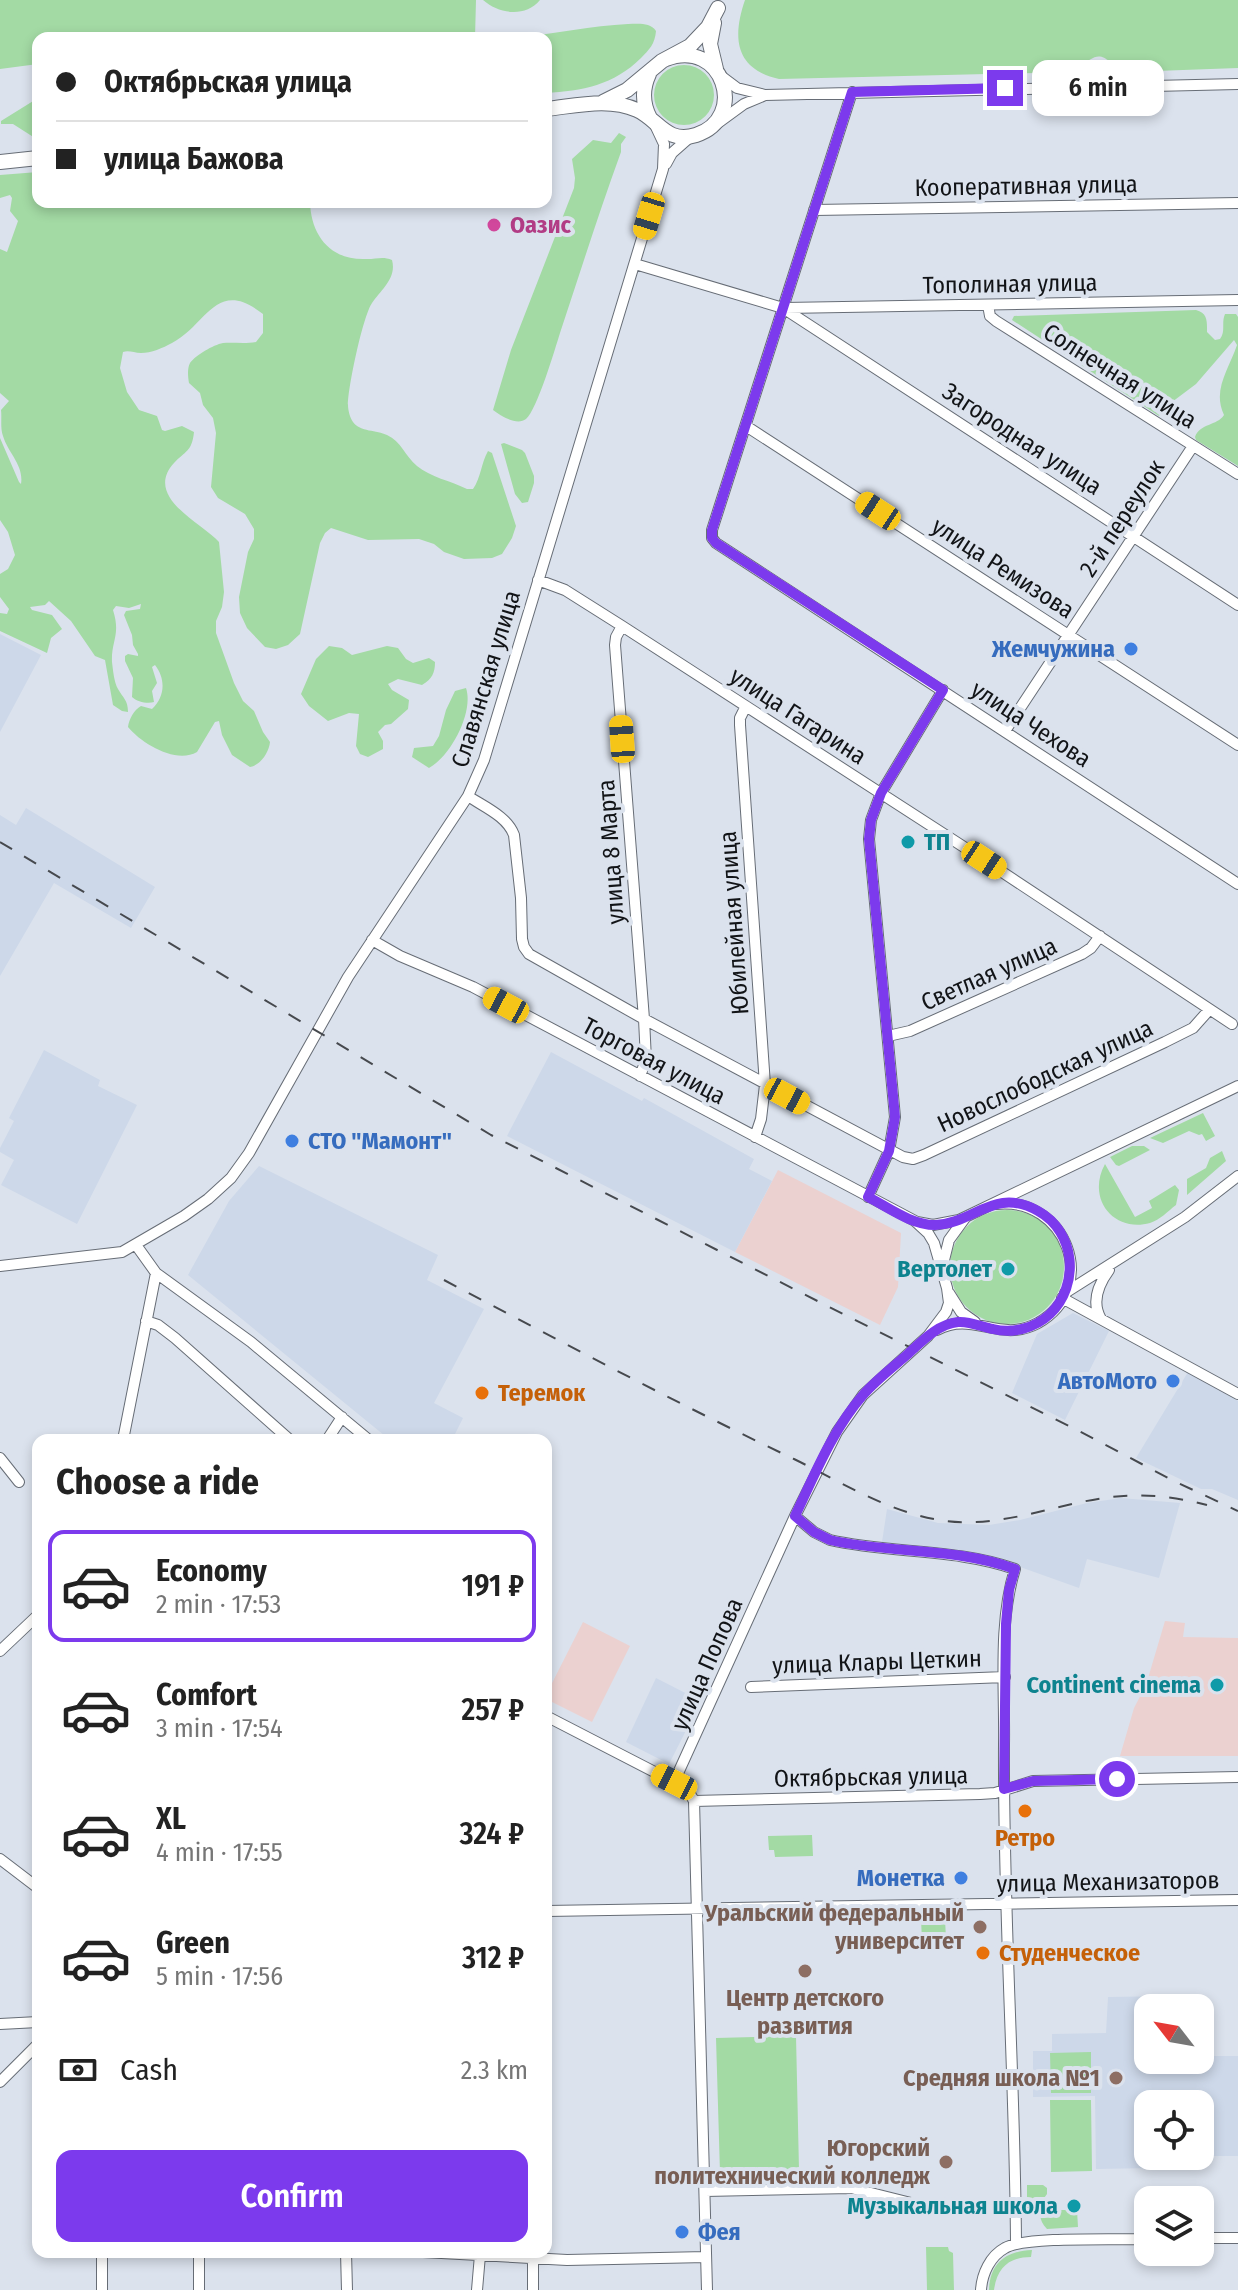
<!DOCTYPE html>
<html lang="en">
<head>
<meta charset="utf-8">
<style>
  :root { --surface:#fff; --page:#f6f6f6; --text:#222; --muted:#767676; --line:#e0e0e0; --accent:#7c3aed }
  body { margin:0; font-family:"Fira Sans Condensed",sans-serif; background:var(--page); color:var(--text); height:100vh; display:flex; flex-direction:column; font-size:30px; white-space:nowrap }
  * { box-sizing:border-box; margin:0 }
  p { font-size:26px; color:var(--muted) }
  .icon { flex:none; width:44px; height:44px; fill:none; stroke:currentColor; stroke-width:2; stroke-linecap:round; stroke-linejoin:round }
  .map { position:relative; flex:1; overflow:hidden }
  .drawer { position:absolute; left:32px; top:1434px; width:520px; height:824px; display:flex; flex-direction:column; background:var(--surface); border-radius:16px; box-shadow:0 4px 12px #0003 }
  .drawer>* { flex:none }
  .hud { position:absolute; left:32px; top:32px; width:520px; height:176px; border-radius:16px; box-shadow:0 4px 12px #0003; display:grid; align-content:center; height:176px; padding:0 24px; background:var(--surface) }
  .needle { width:52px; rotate:301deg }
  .buttons { position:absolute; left:1134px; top:1994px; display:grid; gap:16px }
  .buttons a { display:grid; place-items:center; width:80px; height:80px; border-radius:16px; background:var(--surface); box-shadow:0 4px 12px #0003; font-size:40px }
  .end { position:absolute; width:36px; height:36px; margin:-18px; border:10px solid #7c3aed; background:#fff; box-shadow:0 0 0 4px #fff }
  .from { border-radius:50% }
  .bubble { position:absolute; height:56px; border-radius:16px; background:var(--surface); box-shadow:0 4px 12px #0003; font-size:26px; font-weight:600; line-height:56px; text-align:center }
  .car { position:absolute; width:24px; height:48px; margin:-24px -12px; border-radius:10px; box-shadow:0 0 6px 2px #0007; background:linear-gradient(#f5c518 24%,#345 0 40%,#f5c518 0 76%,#345 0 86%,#f5c518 0) }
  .hud b { display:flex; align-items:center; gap:28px; height:76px; font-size:30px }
  .hud b+b { border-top:2px solid var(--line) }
  .hud i { width:20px; height:20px; background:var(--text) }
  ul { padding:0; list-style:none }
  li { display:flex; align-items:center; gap:24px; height:112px; margin:0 16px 12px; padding:0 8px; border:4px solid transparent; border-radius:16px }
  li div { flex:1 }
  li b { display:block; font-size:30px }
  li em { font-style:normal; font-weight:600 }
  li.selected { border-color:var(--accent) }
  li>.icon { width:72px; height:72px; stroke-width:1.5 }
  h2 { padding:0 24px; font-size:36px; line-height:96px }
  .pay { display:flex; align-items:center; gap:20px; height:88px; padding:0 24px; font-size:30px }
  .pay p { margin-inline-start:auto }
  .primary-button { display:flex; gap:16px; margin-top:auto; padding:16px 24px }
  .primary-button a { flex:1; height:92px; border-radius:16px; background:var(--accent); color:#fff; font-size:32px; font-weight:600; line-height:92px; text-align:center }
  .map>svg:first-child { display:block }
  .commercial { fill:#ebd1d0 }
  .built { fill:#cdd8e9; fill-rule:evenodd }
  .green { fill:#a3daa4 }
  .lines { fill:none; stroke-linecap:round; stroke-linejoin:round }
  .minor-casing { stroke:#676d76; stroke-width:12 }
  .highway-casing { stroke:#676d76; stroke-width:16 }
  .minor { stroke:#fff; stroke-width:10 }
  .highway { stroke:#fff; stroke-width:14 }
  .rail { stroke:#46494e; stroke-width:2; stroke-dasharray:14 14; stroke-linecap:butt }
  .route { stroke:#7c3aed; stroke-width:10 }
  .hotel-dot { fill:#d1479c; stroke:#dbe2ed; stroke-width:3 }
  .shop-dot { fill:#3f7fe0; stroke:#dbe2ed; stroke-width:3 }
  .culture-dot { fill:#0f9aa8; stroke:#dbe2ed; stroke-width:3 }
  .food-dot { fill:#e8710a; stroke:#dbe2ed; stroke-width:3 }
  .education-dot { fill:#8d6e63; stroke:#dbe2ed; stroke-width:3 }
  .labels { text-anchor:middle; stroke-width:8; stroke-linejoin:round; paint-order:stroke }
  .street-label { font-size:24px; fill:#121417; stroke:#dbe2ed }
  .hotel-label { font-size:24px; font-weight:bold; fill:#b23c85; stroke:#dbe2ed; text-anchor:start }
  .shop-label { font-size:24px; font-weight:bold; fill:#366cbe; stroke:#dbe2ed; text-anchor:end }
  .culture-label { font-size:24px; font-weight:bold; fill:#0d838f; stroke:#dbe2ed; text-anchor:end }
  .food-label { font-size:24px; font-weight:bold; fill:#c56008; stroke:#dbe2ed; text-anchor:start }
  .education-label { font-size:24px; font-weight:bold; fill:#785e54; stroke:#dbe2ed; text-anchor:end }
</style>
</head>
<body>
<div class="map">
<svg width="1238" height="2290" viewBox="0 0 1238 2290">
  <rect width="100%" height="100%" fill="#dbe2ed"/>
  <path class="commercial" d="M778,1170l123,63 -3,54 -18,38 -145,-73z
    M1165,1621l20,2 -2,14 55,1v118h-118l14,-48 12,-23z
    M583,1622l47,24 -38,76 -46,-23v-4z"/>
  <path class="built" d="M0,634l41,21 -41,77z
    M26,808l129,79 -24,41 -77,-45 -54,93v-161l16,10z
    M44,1050l56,30 -2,6 39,19 -60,119 -76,-39 13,-25 -14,-8v-4l14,-27 -5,-3z
    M551,1052l91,49 2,-3 110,61 -5,10 23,12 -37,71 -228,-116z
    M259,1166l179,89 -11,25 57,29 -50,94 29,15 -11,22h-62l-202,-165 41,-74z
    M1073,1313l36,18 -44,89 -53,-27 25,-59z
    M1188,1372l50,29v99l-26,-11h-11l-65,-31z
    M1121,1498l59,5 -21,75 -72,-19 -8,29 -70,-25 -46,-11 -81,-10 5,-33 51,14 51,2 31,-5 67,-17z
    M656,1678l45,23 -32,63 -43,-22z
    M1171,1996v12h-23v52h52l11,-2 1,-2h26v100h-30v11l-112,2 -1,-73 -62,1v-46h19v-17l54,-1 2,-36zM1148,2104h52v52h-52z"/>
  <path class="green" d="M0,0h476l-1,38h-437v26l-38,5z
    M483,0h57c-15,18 -41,14 -57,0z
    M745,0h493v68l-110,4c-29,-13 -23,-27 -54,0l-295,7c-44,-10 -47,-41 -34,-79z
    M628,24c10,0 22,-2 28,7 -1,13 -7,19 -15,27 -27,27 -59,33 -95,35v-55h-27c36,-5 73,-12 109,-14z
    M654 95a30 30 0 1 1 60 0a30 30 0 1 1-60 0Z
    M38,98v42l-25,-16h-12v-3z
    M619,133l7,4 -5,7v8c-22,60 -41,121 -61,181 -5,16 -23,77 -34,86 -9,7 -25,-3 -33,-9l18,-60 63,-162 1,-10 -3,-19 21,-19 18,3z
    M38,172v30h272c1,34 21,59 57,57 10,0 16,-3 25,1 5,18 -11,30 -20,43 -9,13 -24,84 -24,102 0,5 2,13 5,17 7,10 24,8 34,13 14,6 18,21 30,31 13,11 34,15 50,23h6c8,-11 8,-26 15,-38l4,2 24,73 -4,12 -10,16 -10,4 -28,1 -20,-7 -10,-8 -15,-5 -51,1 -37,-12 -6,5 -5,10 -20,91 -12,11 -12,4 -11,-2 -18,-19 -7,-15 -1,-16 9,-45 6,-13v-10l-9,-15 -27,-16 -7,-11 5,-54 -3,-15 -10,-13 -3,-12 -11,-10c-1,-6 -2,-14 1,-20 6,-8 23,-18 33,-20 10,-1 21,1 33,-1l7,-9v-19c-47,-37 -56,11 -91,29 -9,5 -21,10 -31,10 -7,0 -12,-3 -18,-1l-3,16 7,24 12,18 18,6 5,14 3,1 17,-5 12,6c-2,20 -9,19 -20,31 -31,34 28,60 45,79l5,50 -2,15 -6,14v12l18,50 9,18 11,10 9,21 7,10c-1,10 -9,23 -20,25l-18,-12 -10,-20 -3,-14 -4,1 -18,30c-21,12 -55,-8 -69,-25 1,-8 6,-17 13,-21l11,3c13,-12 14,-30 3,-44l-3,2 5,16 -5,8 2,11c-6,2 -17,0 -22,-5l1,-19 -8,-17v-5l3,-2 10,2v-2l-5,-9 -1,-10 -8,-20 2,-4 14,-2 1,-5 -12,4 -13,-2 -3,4c8,25 -2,31 -1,52 1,8 2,20 6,27 5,9 10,11 10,23l-6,-1 -9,-6 -8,-45 -10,-4 -24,-35 -22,-20 -4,4 -15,2 2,3 20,5 10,14 -11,9 -4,15 -47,-22v-18l7,1 2,-5 -9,-12v-23l8,-5 7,-14 -7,-23 -8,-12v-82l19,44 2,2c3,-19 -13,-31 -18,-48 -3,-8 -1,-18 -2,-26l8,-9 -9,-8v-144l7,3 11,-31 -8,-10 2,-13 -2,-3 -10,3v-23z
    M1196,310c12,3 11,12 11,22l8,8 5,-1c6,-8 1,-16 5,-25h11l2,3v149l-42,-26 -1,-3c5,-14 22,-11 29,-22 -12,-25 5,-46 13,-70l-3,-5 -38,44 -32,24 -5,8 -147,-96 2,-4z
    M504,443l18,7 3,3 9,23v7l-6,19 -6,1 -7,-9 -14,-50z
    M329,646l13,2 10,7 35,-9 11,2 8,11 7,4 16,-5 6,4c0,11 -3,17 -13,23l-24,-6 -10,5 4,6 17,10 -1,9 -17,15 -6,1 -7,7 5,9v8l-15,8 -8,-3 -4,-8 3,-32 -10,-1 -21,8 -19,-15 -8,-12 15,-35z
    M466,688c8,24 -15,68 -37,80l-17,-11 2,-9 19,-2 6,-10 7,-26 9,-19z
    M1203,1113l12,23 -9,5 -4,-7 -3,1 -10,-4 -26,12 -13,-5z
    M1132,1146h12l6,4 -31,16 -3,-1 -6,-8z
    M1222,1151l4,10 -39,34v-16l19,-11 4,-10z
    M1105,1164l30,53 17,-9 -3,-7 26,-16 4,5 -3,15c-8,6 -16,15 -26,18 -36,10 -64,-24 -45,-59z
    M950 1267a57 57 0 1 1 114 0a57 57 0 1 1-114 0Z
    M812,1835l1,21 -38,1 -1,-7h-5l-1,-14z
    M945,1918l1,22 -24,1 -1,-22z
    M796,2036l3,134 -79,3 -4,-135z
    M1091,2052v41h-40l-1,-40z
    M1050,2100h41l1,71 -41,1z
    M1027,2185h16l4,3v6l-11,15 -9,-1z
    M1045,2201l4,4h7v5h21l1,17 -31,2c-9,-9 -8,-17 -2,-28z
    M926,2247h22l1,4 4,2 1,37h-27z
    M1032,2250l-1,7c-22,0 -34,11 -37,33h-5c1,-27 17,-39 43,-40z"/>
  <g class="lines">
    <defs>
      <path id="minor" d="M721,76l16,12 28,7 473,-11
        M852,92l-140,438v8l4,5 522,341
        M718,123l26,-19 19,-8
        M666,164l6,-11 17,-15
        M814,210l424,-7
        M635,264l148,44 455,297
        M988,305l2,11 6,5 242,153
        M785,308l453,-8
        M746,426l492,319
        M538,580l27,10 57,36 362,234 248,164
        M622,626l-6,11 -1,8 29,374 2,41 -6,16
        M746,706l-6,12v7l25,360 -4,34 -6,18
        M1005,731l188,-285
        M468,796c16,11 39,20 46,39l7,63 1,41 2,8 5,7 115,65 259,138 10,2 11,-4 241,-113 28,-14 16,-18
        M372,940l28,16 73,31 442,234 13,12 6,10 13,45 2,15 -3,9 -18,24 -65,59 -26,37 -42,84 -121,266
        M888,1036l22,-5 172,-77 9,-6 9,-12
        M868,1197l21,-46 6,-34 -26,-278 2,-19 10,-27 62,-103
        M917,1222l16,3 26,-5 279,-134
        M136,1245l20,28 95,69 118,98
        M943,1264l6,-24 16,-22
        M0,1266l122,-14 62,-36 24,-17 23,-21 18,-25 99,-176 120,-181 16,-36 179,-591 1,-25 -8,-17
        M949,1293l12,19 14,10
        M1065,1293l120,-76 53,-41
        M1062,1298l176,96
        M1101,1319c-10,-17 -3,-34 8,-49
        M146,1321l12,4 17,13 115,102
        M937,1330c36,-20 62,14 101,-7 63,-36 28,-127 -42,-119
        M123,1440l33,-167
        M327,1440l15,-23
        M0,1458l19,24
        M795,1516l19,16 16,8c61,14 125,8 185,29 -17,54 -10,120 -11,176 -1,166 11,332 12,499
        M0,1651l38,-36
        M751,1687l254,-10
        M546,1716l128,66 15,10 5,9 13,489
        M694,1801l286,-7 15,-1 38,-12 205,-4
        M0,1859l38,29
        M546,1911l692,-11
        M0,2024l38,-2
        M0,2082l38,-38
        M705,2191l146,-3 60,15
        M1200,2238h38
        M102,2252v38
        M199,2252v38
        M346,2252l1,38
        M423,2252l144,8 139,-3
        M533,2252v38
        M477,2290l3,-35
        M981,2290c1,-16 9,-34 24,-42 20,-12 115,-8 143,-9"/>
      <path id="highway" d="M714,23l-4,21 6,25
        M649,74c-7,15 -7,29 1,44
        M603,102l24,-12 35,-29 28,-15 18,-19 10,-19
        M546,109c29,-3 63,-12 91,1 22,10 29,34 59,25 53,-17 27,-98 -30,-76
        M0,162l38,-4"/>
    </defs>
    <use href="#minor" class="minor-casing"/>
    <use href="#highway" class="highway-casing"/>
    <use href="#minor" class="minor"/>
    <use href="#highway" class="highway"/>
    <path class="rail" d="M0,842l491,293 352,179 236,117 95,50 64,30
      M444,1280c116,61 232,123 350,179 47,23 92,52 145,61 60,10 114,-16 172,-23 33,-4 65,0 96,8"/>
  </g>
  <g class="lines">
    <path class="route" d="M1005,88l-153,4 -140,438v8l4,5 227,147 -62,103 -10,27 -2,19 26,278 -6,34 -21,46c20,10 43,28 67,28 39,-1 59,-39 103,-14 38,21 42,74 12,103 -15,14 -37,20 -57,15 -11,-2 -23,-8 -35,-7 -20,2 -36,19 -50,32 -15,13 -32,26 -45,41 -30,34 -49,81 -68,121l19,16 16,8c61,14 126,7 185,29l-6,21 -3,34 -2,165 29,-8 84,-2"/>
  </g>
  <circle class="hotel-dot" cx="494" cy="225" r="8"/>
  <g class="shop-dot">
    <circle cx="1131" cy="649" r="8"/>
    <circle cx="292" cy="1141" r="8"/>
    <circle cx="1173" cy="1381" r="8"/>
    <circle cx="961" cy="1878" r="8"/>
    <circle cx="682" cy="2232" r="8"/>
  </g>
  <g class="culture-dot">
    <circle cx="908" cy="842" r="8"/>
    <circle cx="1008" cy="1269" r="8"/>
    <circle cx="1217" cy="1685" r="8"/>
    <circle cx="1074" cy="2206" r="8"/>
  </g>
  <g class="food-dot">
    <circle cx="482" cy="1393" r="8"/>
    <circle cx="1025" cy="1811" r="8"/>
    <circle cx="983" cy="1953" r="8"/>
  </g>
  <g class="education-dot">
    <circle cx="980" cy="1927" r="8"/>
    <circle cx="805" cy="1971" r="8"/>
    <circle cx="1116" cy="2078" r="8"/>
    <circle cx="946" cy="2162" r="8"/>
  </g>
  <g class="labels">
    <g class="street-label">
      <text transform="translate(1026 186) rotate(-1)" y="8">Кооперативная улица</text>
      <text transform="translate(1010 284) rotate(-1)" y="8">Тополиная улица</text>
      <text transform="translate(1120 376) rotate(32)" y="8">Солнечная улица</text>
      <text transform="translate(1022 439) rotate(33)" y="8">Загородная улица</text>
      <text transform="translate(1122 518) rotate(-57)" y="8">2-й переулок</text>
      <text transform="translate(1003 568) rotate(33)" y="8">улица Ремизова</text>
      <text transform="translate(486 679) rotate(-73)" y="8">Славянская улица</text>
      <text transform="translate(798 716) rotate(33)" y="8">улица Гагарина</text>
      <text transform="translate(1031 724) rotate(33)" y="8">улица Чехова</text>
      <text transform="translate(611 852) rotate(-94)" y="8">улица 8 Марта</text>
      <text transform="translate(734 923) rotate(-94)" y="8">Юбилейная улица</text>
      <text transform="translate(989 974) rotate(-24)" y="8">Светлая улица</text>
      <text transform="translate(654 1061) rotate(28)" y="8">Торговая улица</text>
      <text transform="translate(1045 1076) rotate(-25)" y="8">Новослободская улица</text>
      <text transform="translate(877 1662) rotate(-2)" y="8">улица Клары Цеткин</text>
      <text transform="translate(707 1664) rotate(-66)" y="8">улица Попова</text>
      <text transform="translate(871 1777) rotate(-1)" y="8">Октябрьская улица</text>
      <text transform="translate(1108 1882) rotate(-1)" y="8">улица Механизаторов</text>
    </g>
    <g class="hotel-label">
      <text x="510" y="233">Оазис</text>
    </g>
    <g class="shop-label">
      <text x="1115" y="657">Жемчужина</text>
      <text x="308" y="1149" text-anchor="start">СТО "Мамонт"</text>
      <text x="1157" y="1389">АвтоМото</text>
      <text x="945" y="1886">Монетка</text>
      <text x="698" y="2240" text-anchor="start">Фея</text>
    </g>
    <g class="culture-label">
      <text x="924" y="850" text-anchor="start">ТП</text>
      <text x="992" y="1277">Вертолет</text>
      <text x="1201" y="1693">Continent cinema</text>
      <text x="1058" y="2214">Музыкальная школа</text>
    </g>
    <g class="food-label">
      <text x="498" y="1401">Теремок</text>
      <text x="1025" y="1846" text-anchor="middle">Ретро</text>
      <text x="999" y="1961">Студенческое</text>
    </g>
    <g class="education-label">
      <text x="964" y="1921">Уральский федеральный<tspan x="964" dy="28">университет</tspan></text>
      <text x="805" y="2006" text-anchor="middle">Центр детского<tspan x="805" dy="28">развития</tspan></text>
      <text x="1100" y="2086">Средняя школа №1</text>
      <text x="930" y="2156">Югорский<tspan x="930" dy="28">политехнический колледж</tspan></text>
    </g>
  </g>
</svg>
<div class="buttons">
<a><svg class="needle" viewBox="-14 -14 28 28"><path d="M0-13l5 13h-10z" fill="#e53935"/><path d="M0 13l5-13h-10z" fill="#767676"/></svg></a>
<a><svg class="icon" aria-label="locate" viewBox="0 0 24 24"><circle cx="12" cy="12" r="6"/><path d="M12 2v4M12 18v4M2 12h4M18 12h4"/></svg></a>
<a><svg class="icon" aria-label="layers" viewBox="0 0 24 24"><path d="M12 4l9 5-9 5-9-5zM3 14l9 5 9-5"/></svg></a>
</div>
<i class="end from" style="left:1117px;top:1779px"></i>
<i class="end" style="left:1005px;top:88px"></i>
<div class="bubble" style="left:1032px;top:60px;width:132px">6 min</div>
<i class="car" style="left:649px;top:216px;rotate:197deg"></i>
<i class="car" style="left:878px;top:511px;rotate:303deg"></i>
<i class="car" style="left:622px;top:739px;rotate:356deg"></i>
<i class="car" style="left:984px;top:860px;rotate:123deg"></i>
<i class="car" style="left:506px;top:1005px;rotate:298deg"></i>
<i class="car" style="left:787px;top:1096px;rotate:118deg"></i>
<i class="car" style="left:674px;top:1782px;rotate:297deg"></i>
<div class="hud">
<b><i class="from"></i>Октябрьская улица</b>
<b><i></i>улица Бажова</b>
</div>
<section class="drawer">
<h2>Choose a ride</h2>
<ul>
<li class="selected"><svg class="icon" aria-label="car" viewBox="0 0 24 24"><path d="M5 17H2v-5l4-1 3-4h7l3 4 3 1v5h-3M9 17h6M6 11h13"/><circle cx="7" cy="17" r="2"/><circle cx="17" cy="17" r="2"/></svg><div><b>Economy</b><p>2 min · 17:53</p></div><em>191 ₽</em></li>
<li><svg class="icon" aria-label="car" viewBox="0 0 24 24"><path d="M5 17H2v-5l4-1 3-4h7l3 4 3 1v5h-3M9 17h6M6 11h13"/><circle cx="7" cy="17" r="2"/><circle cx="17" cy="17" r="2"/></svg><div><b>Comfort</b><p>3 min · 17:54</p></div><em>257 ₽</em></li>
<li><svg class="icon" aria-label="car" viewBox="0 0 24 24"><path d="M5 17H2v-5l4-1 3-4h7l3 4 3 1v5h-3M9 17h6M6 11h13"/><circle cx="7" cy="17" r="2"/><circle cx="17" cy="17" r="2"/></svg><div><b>XL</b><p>4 min · 17:55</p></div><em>324 ₽</em></li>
<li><svg class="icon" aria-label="car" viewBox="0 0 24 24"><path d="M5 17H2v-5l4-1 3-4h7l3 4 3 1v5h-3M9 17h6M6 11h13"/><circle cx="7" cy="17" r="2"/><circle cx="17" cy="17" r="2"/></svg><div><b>Green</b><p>5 min · 17:56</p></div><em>312 ₽</em></li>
</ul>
<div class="pay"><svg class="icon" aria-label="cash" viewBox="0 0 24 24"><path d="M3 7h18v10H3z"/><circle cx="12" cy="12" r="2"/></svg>Cash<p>2.3 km</p></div>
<div class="primary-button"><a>Confirm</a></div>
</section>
</div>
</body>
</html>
